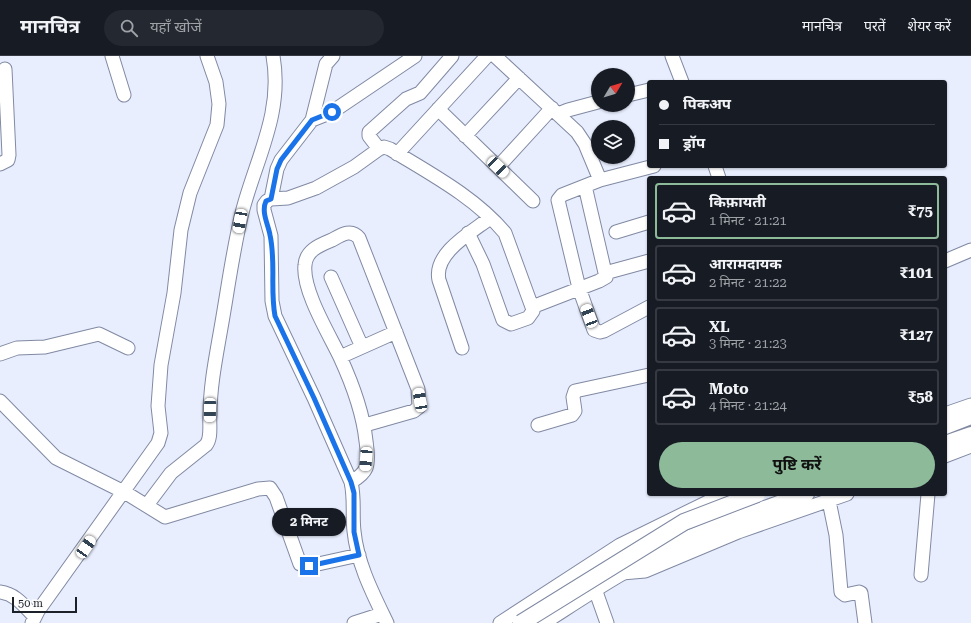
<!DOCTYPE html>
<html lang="hi">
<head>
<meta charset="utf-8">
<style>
  :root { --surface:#171b24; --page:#242831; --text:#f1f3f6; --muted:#9ea1a6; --line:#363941; --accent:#8dbb99 }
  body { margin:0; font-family:"Roboto Serif","Noto Sans Devanagari",serif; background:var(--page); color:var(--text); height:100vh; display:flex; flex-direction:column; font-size:15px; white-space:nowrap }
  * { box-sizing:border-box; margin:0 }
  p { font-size:13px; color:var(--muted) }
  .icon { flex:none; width:22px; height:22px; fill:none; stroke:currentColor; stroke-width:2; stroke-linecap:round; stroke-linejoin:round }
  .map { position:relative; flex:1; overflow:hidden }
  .sheet { position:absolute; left:647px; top:120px; width:300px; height:320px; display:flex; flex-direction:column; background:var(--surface); border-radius:4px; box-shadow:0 1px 3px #0004 }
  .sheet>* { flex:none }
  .banner { position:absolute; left:647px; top:24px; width:300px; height:88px; border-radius:4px; box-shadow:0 1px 3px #0004; display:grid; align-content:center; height:88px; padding:0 12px; background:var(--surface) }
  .needle { width:26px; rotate:52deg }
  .tools { position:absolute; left:591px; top:12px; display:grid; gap:8px }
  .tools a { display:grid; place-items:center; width:44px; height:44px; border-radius:50%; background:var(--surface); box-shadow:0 1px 3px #0004; font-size:20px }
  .scale { position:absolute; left:12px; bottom:10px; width:65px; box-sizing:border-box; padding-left:4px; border:2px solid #1c2029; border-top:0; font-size:11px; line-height:14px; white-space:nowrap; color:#1c2029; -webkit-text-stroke:3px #fbfbfb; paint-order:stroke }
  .end { position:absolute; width:18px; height:18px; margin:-9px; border:5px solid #1a73e8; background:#fff; box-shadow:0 0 0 2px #fff }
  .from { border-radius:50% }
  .bubble { position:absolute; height:28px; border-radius:14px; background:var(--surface); box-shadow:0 1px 3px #0004; font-size:13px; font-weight:700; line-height:28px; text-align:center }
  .car { position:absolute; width:12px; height:24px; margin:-12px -6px; border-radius:5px; box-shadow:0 0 3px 1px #0007; background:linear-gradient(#fff 24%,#345 0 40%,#fff 0 76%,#345 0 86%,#fff 0) }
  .banner b { display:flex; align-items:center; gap:14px; height:38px; font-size:15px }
  .banner b+b { border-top:1px solid var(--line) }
  .banner i { width:10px; height:10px; background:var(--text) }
  ul { padding:7px 0 0; list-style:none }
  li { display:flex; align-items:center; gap:12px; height:56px; margin:0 8px 6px; padding:0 4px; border:2px solid var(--line); border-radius:4px }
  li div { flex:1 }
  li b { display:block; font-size:15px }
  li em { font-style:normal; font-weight:700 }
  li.active { border-color:var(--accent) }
  li>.icon { width:36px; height:36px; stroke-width:1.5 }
  .cta { display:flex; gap:8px; margin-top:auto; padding:8px 12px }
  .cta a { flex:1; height:46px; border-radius:24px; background:var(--accent); color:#111; font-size:16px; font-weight:700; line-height:46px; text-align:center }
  header { display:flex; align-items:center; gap:24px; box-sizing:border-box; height:56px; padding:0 20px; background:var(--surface); border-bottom:1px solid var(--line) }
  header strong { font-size:19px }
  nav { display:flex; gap:22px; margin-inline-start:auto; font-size:14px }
  .search { width:280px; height:36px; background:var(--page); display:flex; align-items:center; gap:10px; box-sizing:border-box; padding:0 14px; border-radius:22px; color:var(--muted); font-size:15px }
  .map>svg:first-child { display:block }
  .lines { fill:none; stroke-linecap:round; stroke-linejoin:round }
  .minor-casing { stroke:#818aa3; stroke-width:15 }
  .major-casing { stroke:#818aa3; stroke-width:18 }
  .minor { stroke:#fff; stroke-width:13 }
  .major { stroke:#fff; stroke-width:16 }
  .major-bridge-casing { stroke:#818aa3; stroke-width:18; stroke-linecap:butt }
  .major-bridge { stroke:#fff; stroke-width:16 }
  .route { stroke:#1a73e8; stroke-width:5 }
</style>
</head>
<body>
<header>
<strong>मानचित्र</strong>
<div class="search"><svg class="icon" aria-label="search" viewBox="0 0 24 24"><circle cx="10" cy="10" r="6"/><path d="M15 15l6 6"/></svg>यहाँ खोजें</div>
<nav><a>मानचित्र</a><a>परतें</a><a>शेयर करें</a></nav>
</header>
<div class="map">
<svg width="971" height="567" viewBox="0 0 971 567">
  <rect width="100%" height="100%" fill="#e8eefe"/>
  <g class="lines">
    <defs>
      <path id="minor" d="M112,0l12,39
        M495,0l82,76 8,12 15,36
        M672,0l10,26
        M628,39l21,-5
        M438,53l95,92
        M558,58l10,-4 30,-8
        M312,64l20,-8 83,-56
        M465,80l54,-58
        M379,93l-10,-13v-4l37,-33 14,-6 32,-37
        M397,98l90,-98
        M0,108l8,-4 1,-5 -4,-86
        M715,110l4,12
        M498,111l54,-59
        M271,143l6,-30 4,-9 31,-40 14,-56 7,-8
        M616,176l33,-10
        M945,205l26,-11
        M605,217l44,-12
        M331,221l31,70
        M532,251l67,-26 7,-4 -21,-91
        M649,251l-45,24 -4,1 -6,-2 -15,-42 -21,-88 4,-5 38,-15 54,-14
        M462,292l-23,-68c-6,-27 33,-48 51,-62
        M0,298l17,-6 28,-1 54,-13 29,14
        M340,301l56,-25
        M0,345l56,57 70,35 39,24 93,-28 12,-1 6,9 24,67 9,2 50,-11
        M945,358l26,-9
        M538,369l34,-10 3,-4 -2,-14 2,-6 74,-16
        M945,400l26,-10
        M351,426c5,-3 12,-7 15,-14 3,-8 1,-19 0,-27 -3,-29 -14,-58 -26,-84 -11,-23 -38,-67 -35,-92 1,-15 15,-20 27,-25 9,-5 19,-12 27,-2l59,151 1,18 -5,4 -49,14
        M829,445l7,34 5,57 4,3 14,-3 2,1 4,30
        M147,449l24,-32 35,-28c6,-7 3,-21 4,-30 0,-29 6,-58 11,-87 7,-39 12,-80 22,-119 14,-52 40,-97 30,-153
        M611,496l11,21 23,-2 93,-39 109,-38
        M921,519l7,-81
        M595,533l12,34
        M0,536c16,2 24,14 35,25
        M32,567l6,-12 120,-168 3,-10 -3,-27 3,-41 13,-72 7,-63 9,-37 27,-68 2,-21 -3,-22 -9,-26
        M354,567l28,-9
        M387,567c-14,-29 -30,-60 -33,-92 -2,-16 1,-32 -3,-49l-37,-84 -39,-82 -3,-15 -1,-65 -7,-26v-5l3,-4 4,-2 17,-1 28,-10 38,-21 25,-18 5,-2 6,2c39,24 85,48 115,84l27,74 1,4 -5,7 -17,6 -8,-4 -20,-56 -15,-31
        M500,567l120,-78 104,-51"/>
      <path id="major" d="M945,370l26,-10
        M945,388l26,-9
        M541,567c41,-26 82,-54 126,-75 45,-21 93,-37 139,-54"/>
    </defs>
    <use href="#minor" class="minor-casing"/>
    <use href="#major" class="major-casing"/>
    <use href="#minor" class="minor"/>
    <use href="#major" class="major"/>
    <defs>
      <path id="major-bridge" d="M521,567l163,-101 73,-28"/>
    </defs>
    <use href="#major-bridge" class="major-bridge-casing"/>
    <use href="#major-bridge" class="major-bridge"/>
  </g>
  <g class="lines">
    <path class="route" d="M309,510l50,-11 -5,-23v-39l-3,-11 -37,-84 -39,-82c-5,-27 1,-54 -5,-81 -2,-11 -9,-23 -4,-34l5,-2 6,-30 4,-9 31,-40 20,-8"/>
  </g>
</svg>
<div class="tools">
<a><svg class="needle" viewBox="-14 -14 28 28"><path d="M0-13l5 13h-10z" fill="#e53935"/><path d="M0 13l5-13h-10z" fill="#9ea1a6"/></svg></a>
<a><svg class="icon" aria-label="layers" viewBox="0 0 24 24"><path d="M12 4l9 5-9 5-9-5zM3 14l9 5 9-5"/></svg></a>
</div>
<div class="scale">50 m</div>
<i class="end from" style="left:332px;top:56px"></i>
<i class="end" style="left:309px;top:510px"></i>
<div class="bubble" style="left:272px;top:452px;width:74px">2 मिनट</div>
<i class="car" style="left:498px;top:111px;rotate:134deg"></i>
<i class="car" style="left:240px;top:165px;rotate:190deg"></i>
<i class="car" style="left:589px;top:260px;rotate:339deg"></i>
<i class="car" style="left:420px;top:344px;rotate:350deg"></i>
<i class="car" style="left:210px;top:354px;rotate:181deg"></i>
<i class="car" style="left:366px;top:403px;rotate:184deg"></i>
<i class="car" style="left:86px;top:491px;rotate:34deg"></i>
<div class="banner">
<b><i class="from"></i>पिकअप</b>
<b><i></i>ड्रॉप</b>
</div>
<section class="sheet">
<ul>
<li class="active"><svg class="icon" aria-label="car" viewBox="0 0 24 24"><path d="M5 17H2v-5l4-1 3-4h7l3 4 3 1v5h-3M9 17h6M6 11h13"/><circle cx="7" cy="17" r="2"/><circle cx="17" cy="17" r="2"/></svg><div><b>किफ़ायती</b><p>1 मिनट · 21:21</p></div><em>₹75</em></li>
<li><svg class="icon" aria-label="car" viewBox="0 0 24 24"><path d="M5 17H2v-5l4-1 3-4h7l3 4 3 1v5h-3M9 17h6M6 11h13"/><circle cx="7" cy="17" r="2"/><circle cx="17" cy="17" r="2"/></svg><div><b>आरामदायक</b><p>2 मिनट · 21:22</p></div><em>₹101</em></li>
<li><svg class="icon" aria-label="car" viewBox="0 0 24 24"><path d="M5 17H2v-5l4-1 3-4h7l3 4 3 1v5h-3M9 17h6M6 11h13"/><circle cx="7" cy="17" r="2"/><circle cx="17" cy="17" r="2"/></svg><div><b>XL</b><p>3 मिनट · 21:23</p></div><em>₹127</em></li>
<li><svg class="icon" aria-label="car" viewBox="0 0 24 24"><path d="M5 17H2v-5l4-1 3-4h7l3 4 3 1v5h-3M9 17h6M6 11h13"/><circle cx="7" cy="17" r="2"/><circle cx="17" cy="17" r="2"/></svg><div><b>Moto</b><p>4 मिनट · 21:24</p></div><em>₹58</em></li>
</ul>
<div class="cta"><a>पुष्टि करें</a></div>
</section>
</div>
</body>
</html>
